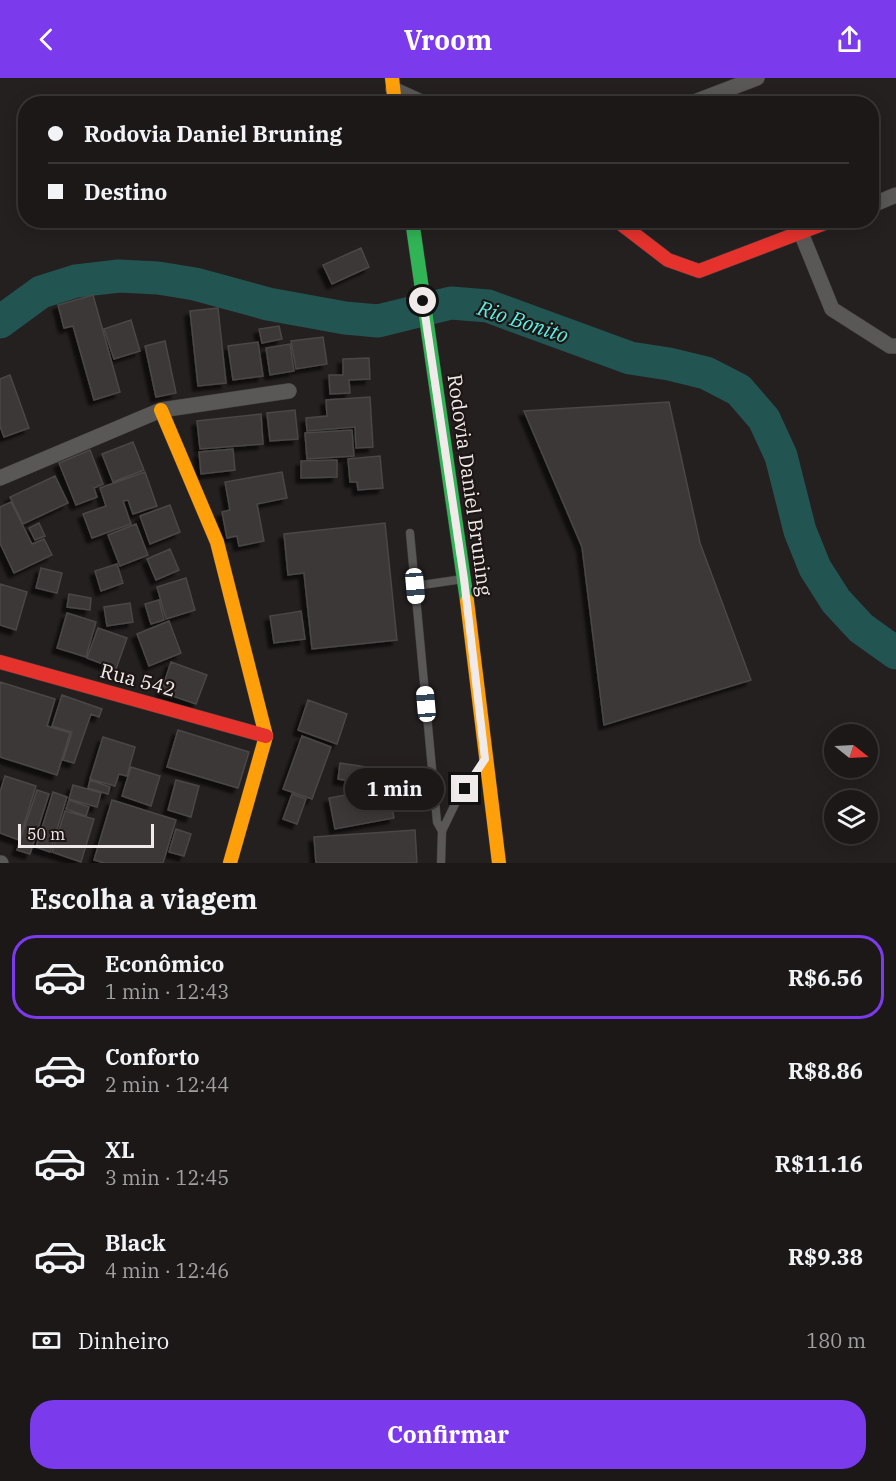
<!DOCTYPE html>
<html lang="pt">
<head>
<meta charset="utf-8">
<style>
  :root { --surface:#1b1817; --page:#282524; --text:#f1f3f6; --muted:#a0a0a1; --line:#393736; --accent:#7c3aed }
  body { margin:0; font-family:"IBM Plex Serif",serif; background:var(--page); color:var(--text); height:100vh; display:flex; flex-direction:column; font-size:22px; white-space:nowrap }
  * { box-sizing:border-box; margin:0 }
  p { font-size:20px; color:var(--muted) }
  .icon { flex:none; width:33px; height:33px; fill:none; stroke:currentColor; stroke-width:2; stroke-linecap:round; stroke-linejoin:round }
  .map { position:relative; height:785px; overflow:hidden }
  .side { display:flex; flex-direction:column; background:var(--surface); flex:1 }
  .side>* { flex:none }
  .hud { position:absolute; left:18px; top:18px; width:861px; height:132px; border-radius:24px; box-shadow:0 3px 15px #0003,0 0 0 2px var(--line); display:grid; align-content:center; height:132px; padding:0 30px; background:var(--surface) }
  .needle { width:39px; rotate:108deg }
  .controls { position:absolute; left:824px; top:646px; display:grid; gap:12px }
  .controls a { display:grid; place-items:center; width:54px; height:54px; border-radius:50%; background:var(--surface); box-shadow:0 3px 15px #0003,0 0 0 2px var(--line); font-size:30px }
  .scale { position:absolute; left:18px; bottom:15px; width:136px; box-sizing:border-box; padding-left:6px; border:3px solid #f0ebea; border-top:0; font-size:16px; line-height:21px; white-space:nowrap; color:#f0ebea; -webkit-text-stroke:4px #1d1614; paint-order:stroke }
  .end { position:absolute; width:27px; height:27px; margin:-14px; border:8px solid #f0ebea; background:#111; box-shadow:0 0 0 3px #111 }
  .from { border-radius:50% }
  .bubble { position:absolute; height:42px; border-radius:21px; background:var(--surface); box-shadow:0 3px 15px #0003,0 0 0 2px var(--line); font-size:20px; font-weight:700; line-height:42px; text-align:center }
  .car { position:absolute; width:18px; height:36px; margin:-18px -9px; border-radius:8px; box-shadow:0 0 4px 2px #0007; background:linear-gradient(#fff 24%,#345 0 40%,#fff 0 76%,#345 0 86%,#fff 0) }
  .hud b { display:flex; align-items:center; gap:21px; height:57px; font-size:22px }
  .hud b+b { border-top:2px solid var(--line) }
  .hud i { width:15px; height:15px; background:var(--text) }
  ul { padding:0; list-style:none }
  li { display:flex; align-items:center; gap:18px; height:84px; margin:0 12px 9px; padding:0 18px; border:3px solid transparent; border-radius:24px }
  li div { flex:1 }
  li b { display:block; font-size:22px }
  li em { font-style:normal; font-weight:700 }
  li.active { border-color:var(--accent) }
  li>.icon { width:54px; height:54px; stroke-width:1.5 }
  h2 { padding:0 30px; font-size:27px; line-height:72px }
  .pay { display:flex; align-items:center; gap:15px; height:66px; padding:0 30px; font-size:22px }
  .pay p { margin-inline-start:auto }
  .primary-button { display:flex; gap:12px; margin-top:auto; padding:12px 30px }
  .primary-button a { flex:1; height:69px; border-radius:24px; background:var(--accent); color:#fff; font-size:24px; font-weight:700; line-height:69px; text-align:center }
  header { display:flex; justify-content:space-between; align-items:center; height:78px; padding:0 30px; background:var(--accent); color:#fff; font-size:27px; font-weight:700 }
  .map>svg:first-child { display:block }
  .lines { fill:none; stroke-linecap:round; stroke-linejoin:round }
  .river { stroke:#225451; stroke-width:33 }
  .building { fill:#3c3837; stroke:#4a4746; stroke-width:1.5; filter:url(#shadow) }
  .lane-casing { stroke:#3e3b3a; stroke-width:9 }
  .street-casing { stroke:#3e3b3a; stroke-width:16 }
  .fast-casing { stroke:#3e3b3a; stroke-width:15 }
  .slow-casing { stroke:#3e3b3a; stroke-width:15 }
  .jam-casing { stroke:#3e3b3a; stroke-width:15 }
  .lane { stroke:#5a5757; stroke-width:8 }
  .street { stroke:#5a5757; stroke-width:15 }
  .fast { stroke:#30b455; stroke-width:14 }
  .slow { stroke:#ff9f0a; stroke-width:14 }
  .jam { stroke:#e5322d; stroke-width:14 }
  .route { stroke:#f0ebea; stroke-width:8 }
  .labels { text-anchor:middle; stroke-width:4.5; stroke-linejoin:round; paint-order:stroke }
  .street-label { font-size:20px; fill:#f0ebea; stroke:#1d1614 }
  .water-label { font-size:21px; font-style:italic; fill:#58efe6; stroke:#1d1614 }
</style>
</head>
<body>
<header><svg class="icon" aria-label="back" viewBox="0 0 24 24"><path d="M15 5l-7 7 7 7"/></svg>Vroom<svg class="icon" aria-label="share" viewBox="0 0 24 24"><path d="M12 15V3M7 8l5-5 5 5M5 13v7h14v-7"/></svg></header>
<div class="map">
<svg width="896" height="785" viewBox="0 0 896 785">
  <defs>
    <filter id="shadow"><feDropShadow dx="-5" dy="5" stdDeviation="1.5" flood-color="#0009"/></filter>
  </defs>
  <rect width="100%" height="100%" fill="#24201f"/>
  <g class="lines">
    <path class="river" d="M0,244l41,-30 35,-11 43,-5 39,2 37,6 73,20 77,14 33,3 73,-18 37,3 142,52 39,6 37,9 33,17 25,29 17,37 19,75 15,37 21,33 25,27 35,25"/>
  </g>
  <path class="building" d="M361,170l8,19 -37,17 -9,-19z
    M93,217l27,97 -26,8 -21,-74 -9,2 -6,-23z
    M218,230l8,75 -28,3 -8,-75z
    M131,242l9,31 -26,8 -10,-30z
    M279,248l3,13 -20,4 -3,-14z
    M323,259l4,27 -31,5 -5,-28z
    M165,263l11,52 -20,4 -11,-51z
    M258,264l5,34 -30,4 -5,-34z
    M290,266l4,27 -24,4 -4,-27z
    M369,280l1,21 -21,1 1,13 -20,1 -1,-19h14v-16z
    M10,297l19,53 -25,9 -4,-11v-47z
    M370,319l3,50 -17,1 -1,-21 -48,4 -1,-13 21,-2 -1,-16z
    M669,324l31,141 51,137 -147,45 -22,-178 -58,-136z
    M295,332l3,29 -28,2 -3,-28z
    M261,336l2,30 -63,5 -3,-28z
    M352,352l2,26 -47,3 -2,-26z
    M133,364l11,28 -31,12 -11,-28z
    M233,371l2,21 -34,4 -2,-22z
    M90,372l13,34 -9,4 3,9 -21,8 -17,-42z
    M380,378l3,32 -25,2 -1,-8h-7l-2,-23z
    M337,382v17l-36,1v-17z
    M145,394l12,34 -24,8 -5,-14 -5,1 8,23 -39,14 -9,-24 23,-8 -6,-18z
    M282,394l5,26 -30,6 7,37 -25,5 -2,-10 -10,2 -5,-26 8,-2 -5,-28z
    M55,398l13,27 -45,21 -13,-27z
    M11,424l21,42 12,-5 8,16 -38,18 -14,-30v-36z
    M170,427l10,27 -30,12 -10,-28z
    M39,445l6,13 -10,4 -6,-12z
    M385,445l12,117 -85,9 -8,-76 -16,2 -4,-41z
    M136,446l12,31 -28,11 -12,-31z
    M170,471l9,21 -23,10 -9,-21z
    M117,486l6,19 -22,8 -6,-20z
    M41,490l21,5 -5,20 -21,-5z
    M186,500l9,32 -29,9 -9,-32z
    M0,506l27,8 -11,38 -16,-5z
    M69,516l22,4 -1,12 -23,-3z
    M159,522l5,20 -13,4 -6,-20z
    M130,525l3,19 -26,4 -3,-19z
    M301,533l4,28 -31,4 -4,-27z
    M67,535l29,9 -10,35 -29,-9z
    M169,543l12,32 -32,13 -12,-32z
    M98,550l29,10 -11,31 -29,-11z
    M171,584l36,13 -11,29 -35,-12z
    M0,604l55,17 -8,27 23,7 -13,42 -57,-18z
    M62,617l40,14 -3,8 -8,-3 -17,49 -11,-3 9,-28 -20,-6z
    M308,622l39,14 -10,30 -39,-14z
    M178,652l71,22 -11,36 -71,-21z
    M302,658l29,11 -19,52 -29,-10z
    M103,659l32,10 -8,29 -8,-2 -4,12 -25,-7z
    M340,685l39,6 -2,16 -39,-6z
    M131,689l29,9 -9,30 -29,-10z
    M5,698l31,10 -17,54 -19,-7v-41z
    M90,702l20,7 -2,7 -20,-6z
    M176,702l23,6 -8,31 -23,-7z
    M73,707l28,8 -4,14 -28,-8z
    M388,709l6,31 -59,11 -6,-31z
    M37,712l12,4 -19,60 -13,-4z
    M53,714l14,5 -17,55 -14,-5z
    M292,716l14,5 -9,25 -14,-5z
    M69,722l20,7 -3,9 -20,-7z
    M112,722l64,20 -13,43h-59l-10,-3z
    M65,733l29,8 -13,43 -29,-10z
    M176,751l15,5 -7,22 -15,-4z
    M415,752l2,33h-101l-2,-26z"/>
  <g class="lines">
    <defs>
      <path id="lane" d="M410,455l27,289 5,9
        M415,508l48,-7
        M441,785l1,-32 13,-27 26,-38"/>
      <path id="street" d="M393,11l33,15
        M689,26l68,-26
        M872,127l24,-10
        M801,155l31,76 58,37h6
        M0,400l161,-68 128,-19
        M0,785h1"/>
      <path id="fast" d="M412,142l55,381"/>
      <path id="slow" d="M392,0l3,26
        M161,332l56,132 49,194 -36,127
        M467,523l32,262"/>
      <path id="jam" d="M616,142l52,40 31,11 134,-51
        M0,584l266,74"/>
    </defs>
    <use href="#lane" class="lane-casing"/>
    <use href="#street" class="street-casing"/>
    <use href="#fast" class="fast-casing"/>
    <use href="#slow" class="slow-casing"/>
    <use href="#jam" class="jam-casing"/>
    <use href="#lane" class="lane"/>
    <use href="#street" class="street"/>
    <use href="#fast" class="fast"/>
    <use href="#slow" class="slow"/>
    <use href="#jam" class="jam"/>
  </g>
  <g class="lines">
    <path class="route" d="M423,223l41,278 21,180 -20,30"/>
  </g>
  <g class="labels">
    <g class="street-label">
      <text transform="translate(470 407) rotate(82)" y="7">Rodovia Daniel Bruning</text>
      <text transform="translate(138 602) rotate(15)" y="7">Rua 542</text>
    </g>
    <g class="water-label">
      <text transform="translate(523 244) rotate(18)" y="7">Rio Bonito</text>
    </g>
  </g>
</svg>
<div class="controls">
<a><svg class="needle" viewBox="-14 -14 28 28"><path d="M0-13l5 13h-10z" fill="#e53935"/><path d="M0 13l5-13h-10z" fill="#a0a0a1"/></svg></a>
<a><svg class="icon" aria-label="layers" viewBox="0 0 24 24"><path d="M12 4l9 5-9 5-9-5zM3 14l9 5 9-5"/></svg></a>
</div>
<div class="scale">50 m</div>
<i class="end from" style="left:423px;top:223px"></i>
<i class="end" style="left:465px;top:711px"></i>
<div class="bubble" style="left:345px;top:690px;width:99px">1 min</div>
<i class="car" style="left:415px;top:508px;rotate:175deg"></i>
<i class="car" style="left:426px;top:626px;rotate:355deg"></i>
<div class="hud">
<b><i class="from"></i>Rodovia Daniel Bruning</b>
<b><i></i>Destino</b>
</div>
</div>
<section class="side">
<h2>Escolha a viagem</h2>
<ul>
<li class="active"><svg class="icon" aria-label="car" viewBox="0 0 24 24"><path d="M5 17H2v-5l4-1 3-4h7l3 4 3 1v5h-3M9 17h6M6 11h13"/><circle cx="7" cy="17" r="2"/><circle cx="17" cy="17" r="2"/></svg><div><b>Econômico</b><p>1 min · 12:43</p></div><em>R$6.56</em></li>
<li><svg class="icon" aria-label="car" viewBox="0 0 24 24"><path d="M5 17H2v-5l4-1 3-4h7l3 4 3 1v5h-3M9 17h6M6 11h13"/><circle cx="7" cy="17" r="2"/><circle cx="17" cy="17" r="2"/></svg><div><b>Conforto</b><p>2 min · 12:44</p></div><em>R$8.86</em></li>
<li><svg class="icon" aria-label="car" viewBox="0 0 24 24"><path d="M5 17H2v-5l4-1 3-4h7l3 4 3 1v5h-3M9 17h6M6 11h13"/><circle cx="7" cy="17" r="2"/><circle cx="17" cy="17" r="2"/></svg><div><b>XL</b><p>3 min · 12:45</p></div><em>R$11.16</em></li>
<li><svg class="icon" aria-label="car" viewBox="0 0 24 24"><path d="M5 17H2v-5l4-1 3-4h7l3 4 3 1v5h-3M9 17h6M6 11h13"/><circle cx="7" cy="17" r="2"/><circle cx="17" cy="17" r="2"/></svg><div><b>Black</b><p>4 min · 12:46</p></div><em>R$9.38</em></li>
</ul>
<div class="pay"><svg class="icon" aria-label="cash" viewBox="0 0 24 24"><path d="M3 7h18v10H3z"/><circle cx="12" cy="12" r="2"/></svg>Dinheiro<p>180 m</p></div>
<div class="primary-button"><a>Confirmar</a></div>
</section>
</body>
</html>
